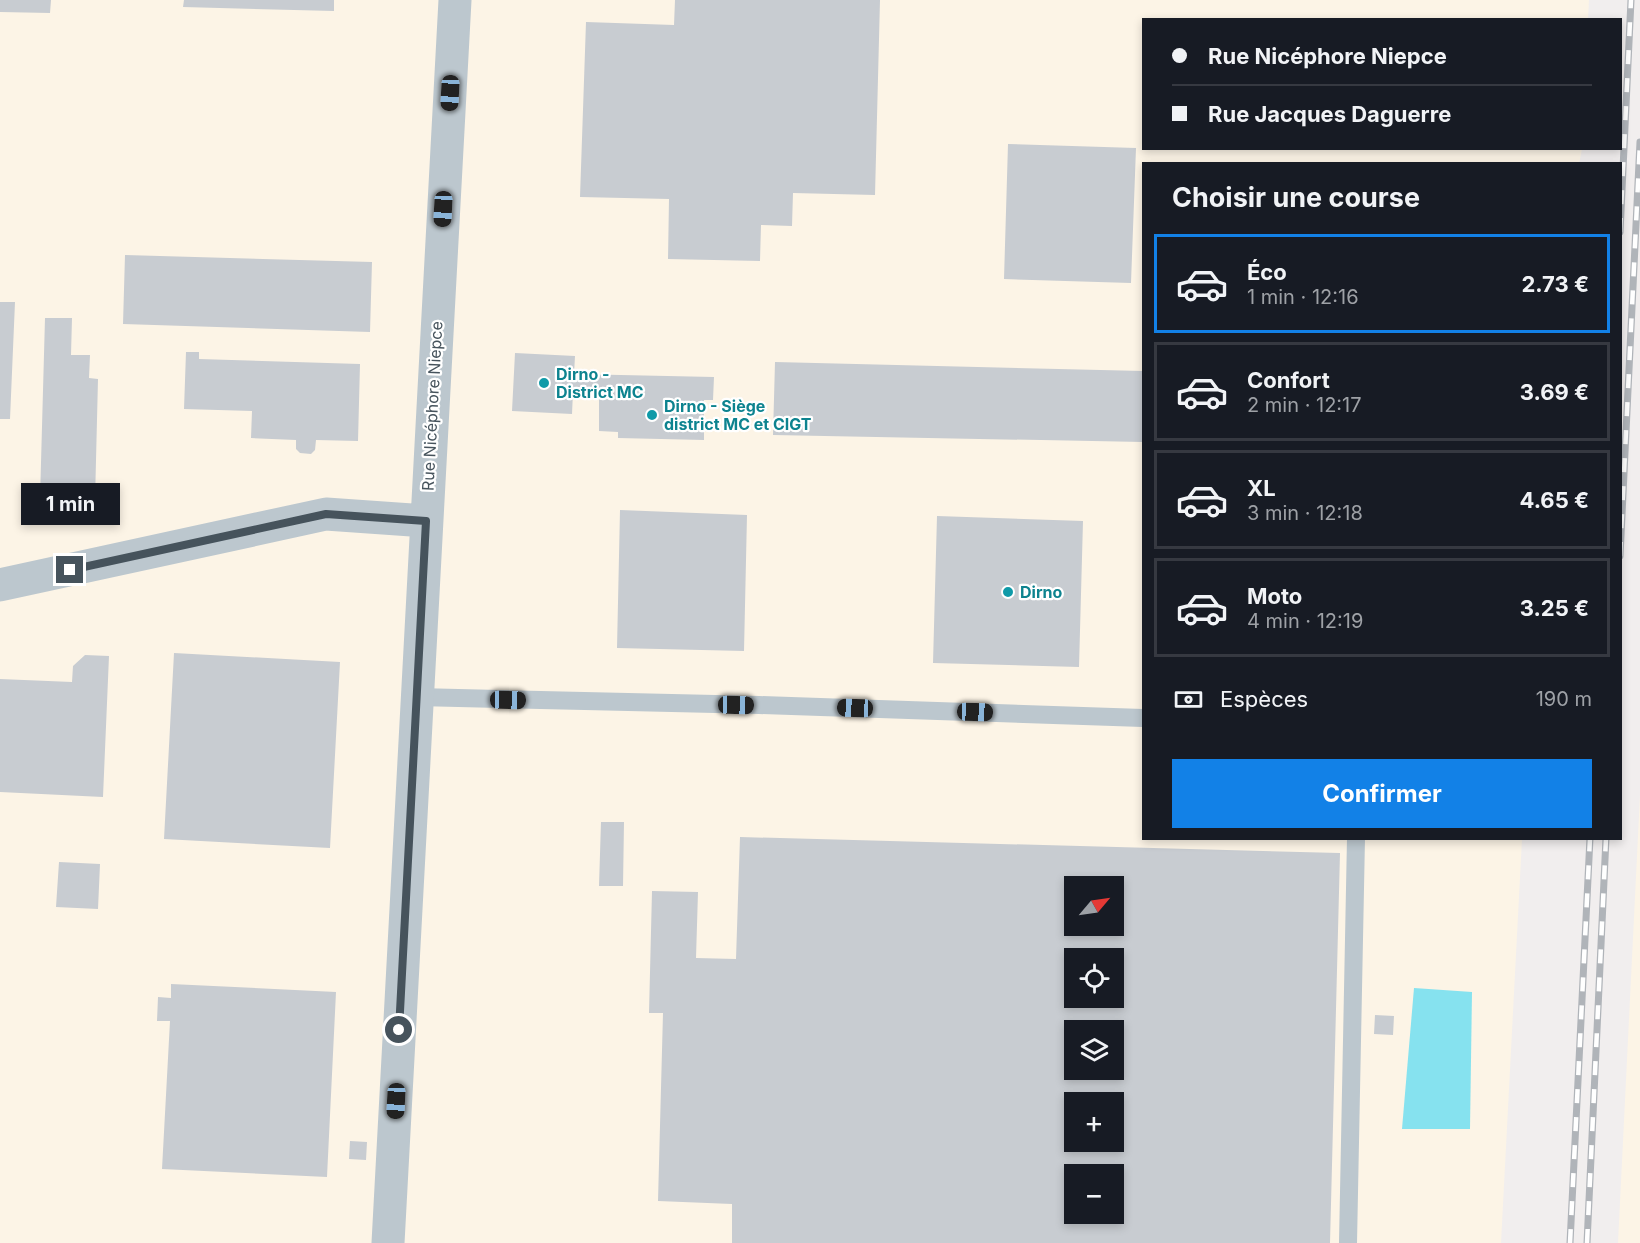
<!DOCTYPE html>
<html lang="fr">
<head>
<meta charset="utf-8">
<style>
  :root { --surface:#171b24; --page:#242831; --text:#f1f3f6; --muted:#9ea1a6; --line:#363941; --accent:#1281e7 }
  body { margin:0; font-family:Inter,sans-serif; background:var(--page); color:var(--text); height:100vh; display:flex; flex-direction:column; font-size:22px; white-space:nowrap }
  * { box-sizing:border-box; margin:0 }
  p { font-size:20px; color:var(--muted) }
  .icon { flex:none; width:33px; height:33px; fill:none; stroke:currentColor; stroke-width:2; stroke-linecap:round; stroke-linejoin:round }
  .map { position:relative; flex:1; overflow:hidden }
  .sheet { position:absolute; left:1142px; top:162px; width:480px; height:678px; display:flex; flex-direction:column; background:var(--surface); border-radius:0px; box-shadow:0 3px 9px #0003 }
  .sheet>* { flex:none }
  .guide { position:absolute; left:1142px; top:18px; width:480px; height:132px; border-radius:0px; box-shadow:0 3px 9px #0003; display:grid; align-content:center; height:132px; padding:0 30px; background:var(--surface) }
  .needle { width:39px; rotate:61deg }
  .fabs { position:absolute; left:1064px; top:876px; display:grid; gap:12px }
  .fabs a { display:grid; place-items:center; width:60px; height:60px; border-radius:0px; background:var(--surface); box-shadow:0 3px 9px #0003; font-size:30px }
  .end { position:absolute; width:27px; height:27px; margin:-14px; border:8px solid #46535c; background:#fff; box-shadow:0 0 0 3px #fff }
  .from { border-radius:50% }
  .bubble { position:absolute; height:42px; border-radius:0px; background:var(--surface); box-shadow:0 3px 9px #0003; font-size:20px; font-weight:700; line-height:42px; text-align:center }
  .car { position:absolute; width:18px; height:36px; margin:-18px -9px; border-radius:8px; box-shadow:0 0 4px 2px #0007; background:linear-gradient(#222 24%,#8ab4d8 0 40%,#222 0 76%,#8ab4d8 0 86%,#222 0) }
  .guide b { display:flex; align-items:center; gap:21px; height:57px; font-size:22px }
  .guide b+b { border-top:2px solid var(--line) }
  .guide i { width:15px; height:15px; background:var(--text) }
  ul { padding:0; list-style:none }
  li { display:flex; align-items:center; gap:18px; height:99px; margin:0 12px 9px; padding:0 18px; border:3px solid var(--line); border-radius:0px }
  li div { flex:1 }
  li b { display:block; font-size:22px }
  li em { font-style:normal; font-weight:700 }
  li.on { border-color:var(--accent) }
  li>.icon { width:54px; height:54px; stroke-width:1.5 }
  h2 { padding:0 30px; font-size:27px; line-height:72px }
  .pay { display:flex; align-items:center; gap:15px; height:66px; padding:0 30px; font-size:22px }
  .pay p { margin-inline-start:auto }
  .button { display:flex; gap:12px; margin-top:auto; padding:12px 30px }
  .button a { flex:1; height:69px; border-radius:0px; background:var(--accent); color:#fff; font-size:24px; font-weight:700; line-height:69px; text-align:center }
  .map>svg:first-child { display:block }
  .commercial { fill:#fcf4e6; fill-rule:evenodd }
  .water { fill:#86e2ef }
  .building { fill:#c8ccd1; fill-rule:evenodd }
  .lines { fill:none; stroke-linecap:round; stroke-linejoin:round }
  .service { stroke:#bcc7ce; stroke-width:18 }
  .minor { stroke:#bcc7ce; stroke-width:33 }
  .rail-casing { stroke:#b0b4b9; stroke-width:7 }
  .rail { stroke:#fff; stroke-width:4.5; stroke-dasharray:14; stroke-linecap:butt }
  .route { stroke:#46535c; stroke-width:8 }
  .culture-dot { fill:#0f9aa8; stroke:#fff; stroke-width:2 }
  .labels { text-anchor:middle; stroke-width:4.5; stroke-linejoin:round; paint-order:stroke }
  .culture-label { font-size:16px; font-weight:bold; fill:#0d838f; stroke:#fff; text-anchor:start }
  .street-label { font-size:16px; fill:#46535c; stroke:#fff }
</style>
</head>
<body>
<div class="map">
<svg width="1640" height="1243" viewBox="0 0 1640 1243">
  <rect width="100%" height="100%" fill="#f1eeee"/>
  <path class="commercial" d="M0,0h1589l-1,20h-445v128l439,1 -3,15h-436v674l379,1 -21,404h-1501zM1074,886h39v40h-39zM1074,958h39v40h-39zM1074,1030h39v40h-39zM1074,1102h39v40h-39zM1074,1174h39v40h-39z
    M1640,795v448h-22z"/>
  <path class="water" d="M1414,988l58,4 -2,137h-68z"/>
  <path class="building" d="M0,0h51l-1,13 -50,-1z
    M184,0h150v11l-151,-4z
    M675,0h205l-5,195 -82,-2 -1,33 -31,-1 -1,36 -92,-2 1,-60 -89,-2 6,-175 88,3z
    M1008,144l128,4 -5,135 -127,-4z
    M125,255l247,7 -2,70 -247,-8z
    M0,302h15l-5,117h-10z
    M45,318h27l-1,37h19l-1,23 9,1 -3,122 -55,-2z
    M186,352h13v7l161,5 -2,77 -42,-1 -1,10 -4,4 -11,-1 -4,-4v-9l-45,-2 1,-27 -68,-2z
    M515,353l60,3 -1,18 140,3 -1,23h-9v40l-86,-2v-6l-19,-1v-38l-26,-1 -1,22 -60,-3z
    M775,362l368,9v71l-370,-7z
    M620,510l127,5 -3,136 -127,-3z
    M937,516l146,5 -4,146 -146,-4z
    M174,653l166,9 -10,186 -166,-9z
    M85,655l24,1 -6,141 -103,-5v-113l72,3 1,-16z
    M601,822h23l-1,64h-24z
    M740,837l600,16 -10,390h-598v-39l-74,-3 5,-188h-14l3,-122 46,1 -2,66 40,1zM1074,886h39v40h-39zM1074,958h39v40h-39zM1074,1030h39v40h-39zM1074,1102h39v40h-39zM1074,1174h39v40h-39z
    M59,862l41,2 -2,45 -42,-2z
    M171,984l165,8 -9,185 -165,-8 8,-148h-13l1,-24 13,1z
    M1375,1015l19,1 -1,19 -19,-1z
    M350,1141l17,1 -1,18 -17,-1z"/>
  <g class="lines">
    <path class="service" d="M417,697l342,8 384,13
      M1348,1243l8,-405"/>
    <path class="minor" d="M0,585l326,-71 100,7
      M388,1243l67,-1243"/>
    <defs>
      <path id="rail" d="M1620,232l11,-232
        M1620,556l20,-414
        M1570,1243l20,-405
        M1587,1243l19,-405"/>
    </defs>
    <use href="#rail" class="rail-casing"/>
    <use href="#rail" class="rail"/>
  </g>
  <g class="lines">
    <path class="route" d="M70,570l256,-56 100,7 -27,509"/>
  </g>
  <g class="culture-dot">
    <circle cx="544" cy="383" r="6"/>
    <circle cx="652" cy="415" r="6"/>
    <circle cx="1008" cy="592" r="6"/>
  </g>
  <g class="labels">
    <g class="culture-label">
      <text x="556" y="380">Dirno -<tspan x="556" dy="18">District MC</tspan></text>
      <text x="664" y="412">Dirno - Siège<tspan x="664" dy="18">district MC et CIGT</tspan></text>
      <text x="1020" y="598">Dirno</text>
    </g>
    <g class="street-label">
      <text transform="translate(432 406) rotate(-87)" y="6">Rue Nicéphore Niepce</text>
    </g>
  </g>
</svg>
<div class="fabs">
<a><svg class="needle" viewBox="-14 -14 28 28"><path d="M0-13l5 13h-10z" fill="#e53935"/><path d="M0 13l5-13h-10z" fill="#9ea1a6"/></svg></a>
<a><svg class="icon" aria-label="locate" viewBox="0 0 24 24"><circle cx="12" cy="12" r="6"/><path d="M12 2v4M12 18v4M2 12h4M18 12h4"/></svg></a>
<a><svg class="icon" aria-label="layers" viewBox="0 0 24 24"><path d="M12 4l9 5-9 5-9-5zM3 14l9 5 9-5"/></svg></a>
<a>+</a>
<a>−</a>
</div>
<i class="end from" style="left:399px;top:1030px"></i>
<i class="end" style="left:70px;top:570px"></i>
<div class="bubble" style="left:21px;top:483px;width:99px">1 min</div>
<i class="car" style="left:450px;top:93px;rotate:183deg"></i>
<i class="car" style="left:443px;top:209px;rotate:183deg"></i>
<i class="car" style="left:508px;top:700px;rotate:91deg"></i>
<i class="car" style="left:736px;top:705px;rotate:91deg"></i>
<i class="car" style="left:855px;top:708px;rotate:272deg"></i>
<i class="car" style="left:975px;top:712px;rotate:92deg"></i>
<i class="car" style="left:396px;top:1101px;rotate:183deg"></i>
<div class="guide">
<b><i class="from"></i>Rue Nicéphore Niepce</b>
<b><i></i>Rue Jacques Daguerre</b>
</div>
<section class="sheet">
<h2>Choisir une course</h2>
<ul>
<li class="on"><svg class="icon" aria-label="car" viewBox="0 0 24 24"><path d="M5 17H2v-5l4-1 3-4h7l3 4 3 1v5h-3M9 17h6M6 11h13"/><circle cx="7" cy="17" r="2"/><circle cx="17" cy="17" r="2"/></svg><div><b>Éco</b><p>1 min · 12:16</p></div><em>2.73 €</em></li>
<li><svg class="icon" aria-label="car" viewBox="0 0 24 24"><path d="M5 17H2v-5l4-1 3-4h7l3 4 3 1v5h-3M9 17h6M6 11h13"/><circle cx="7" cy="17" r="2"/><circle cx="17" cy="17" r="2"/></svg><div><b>Confort</b><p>2 min · 12:17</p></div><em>3.69 €</em></li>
<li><svg class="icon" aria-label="car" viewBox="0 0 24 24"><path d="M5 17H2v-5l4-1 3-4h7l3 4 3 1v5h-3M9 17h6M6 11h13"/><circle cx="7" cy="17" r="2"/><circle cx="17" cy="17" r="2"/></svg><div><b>XL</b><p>3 min · 12:18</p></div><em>4.65 €</em></li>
<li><svg class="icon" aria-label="car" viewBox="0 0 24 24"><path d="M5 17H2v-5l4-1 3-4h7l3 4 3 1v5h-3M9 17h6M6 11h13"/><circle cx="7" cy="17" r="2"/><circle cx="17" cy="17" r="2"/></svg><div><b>Moto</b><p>4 min · 12:19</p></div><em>3.25 €</em></li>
</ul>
<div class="pay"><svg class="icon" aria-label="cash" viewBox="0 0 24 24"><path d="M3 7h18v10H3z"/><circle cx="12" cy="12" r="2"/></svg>Espèces<p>190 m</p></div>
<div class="button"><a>Confirmer</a></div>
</section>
</div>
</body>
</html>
